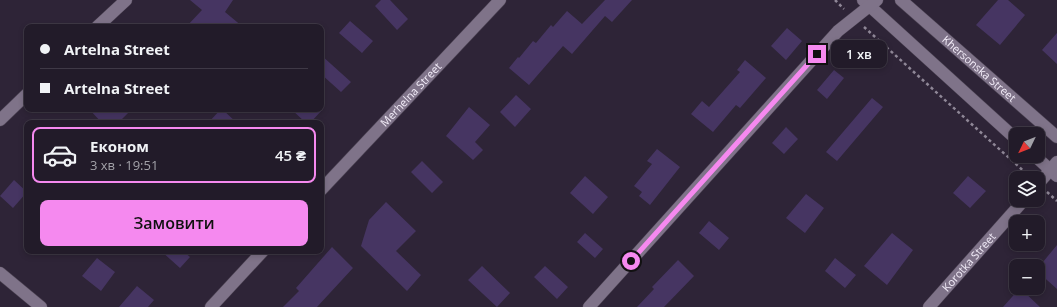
<!DOCTYPE html>
<html lang="uk">
<head>
<meta charset="utf-8">
<style>
  :root { --surface:#221b29; --page:#2a2431; --text:#f1f3f6; --muted:#a2a1a8; --line:#3f3946; --accent:#f589ef }
  body { margin:0; font-family:"Open Sans",sans-serif; background:var(--page); color:var(--text); height:100vh; display:flex; flex-direction:column; font-size:15px; white-space:nowrap }
  * { box-sizing:border-box; margin:0 }
  p { font-size:13px; color:var(--muted) }
  .icon { flex:none; width:22px; height:22px; fill:none; stroke:currentColor; stroke-width:2; stroke-linecap:round; stroke-linejoin:round }
  .map { position:relative; flex:1; overflow:hidden }
  .side { position:absolute; left:24px; top:120px; width:300px; height:134px; display:flex; flex-direction:column; background:var(--surface); border-radius:8px; box-shadow:0 2px 6px #0003,0 0 0 1px var(--line) }
  .side>* { flex:none }
  .hud { position:absolute; left:24px; top:24px; width:300px; height:88px; border-radius:8px; box-shadow:0 2px 6px #0003,0 0 0 1px var(--line); display:grid; align-content:center; height:88px; padding:0 16px; background:var(--surface) }
  .needle { width:26px; rotate:227deg }
  .buttons { position:absolute; left:1009px; top:127px; display:grid; gap:8px }
  .buttons a { display:grid; place-items:center; width:36px; height:36px; border-radius:8px; background:var(--surface); box-shadow:0 2px 6px #0003,0 0 0 1px var(--line); font-size:20px }
  .end { position:absolute; width:18px; height:18px; margin:-9px; border:5px solid #f589ef; background:#111; box-shadow:0 0 0 2px #111 }
  .from { border-radius:50% }
  .bubble { position:absolute; height:28px; border-radius:8px; background:var(--surface); box-shadow:0 2px 6px #0003,0 0 0 1px var(--line); font-size:13px; font-weight:600; line-height:28px; text-align:center }
  .hud b { display:flex; align-items:center; gap:14px; height:38px; font-size:15px }
  .hud b+b { border-top:1px solid var(--line) }
  .hud i { width:10px; height:10px; background:var(--text) }
  ul { padding:7px 0 0; list-style:none }
  li { display:flex; align-items:center; gap:12px; height:56px; margin:0 8px 6px; padding:0 8px; border:2px solid transparent; border-radius:8px }
  li div { flex:1 }
  li b { display:block; font-size:15px }
  li em { font-style:normal; font-weight:600 }
  li.active { border-color:var(--accent) }
  li>.icon { width:36px; height:36px; stroke-width:1.5 }
  .primary-button { display:flex; gap:8px; margin-top:auto; padding:8px 16px }
  .primary-button a { flex:1; height:46px; border-radius:8px; background:var(--accent); color:#111; font-size:16px; font-weight:600; line-height:46px; text-align:center }
  .map>svg:first-child { display:block }
  .building { fill:#463562 }
  .lines { fill:none; stroke-linecap:round; stroke-linejoin:round }
  .minor-casing { stroke:#4c4353; stroke-width:13 }
  .path { stroke:#8f8797; stroke-width:2.5; stroke-dasharray:3 3; stroke-linecap:butt }
  .minor { stroke:#7f7389; stroke-width:12 }
  .route { stroke:#f589ef; stroke-width:5 }
  .labels { text-anchor:middle; stroke-width:3.5; stroke-linejoin:round; paint-order:stroke }
  .street-label { font-size:11px; fill:#f3edf9; stroke:#2e2437 }
</style>
</head>
<body>
<div class="map">
<svg width="1057" height="307" viewBox="0 0 1057 307">
  <rect width="100%" height="100%" fill="#2e2437"/>
  <path class="building" d="M190,0h43l-8,12 18,15h-57l16,-17z
    M381,0h9l18,19 -11,11 -22,-24z
    M605,0h27l-20,22 -7,-6 -33,38 -9,-8 -34,39 -20,-17 9,-11 1,1 14,-17 3,2 15,-18 2,2 14,-16 15,13z
    M998,0h10l17,15 -25,30 -24,-20z
    M350,21l23,20 -11,12 -23,-20z
    M787,28l15,13 -16,19 -15,-14z
    M1057,33v31l-15,-14z
    M321,55l30,27 -10,10 -20,-18z
    M745,60l21,18 -26,30 -4,-3 -23,27 -22,-18 11,-13 7,6 31,-35 -3,-2z
    M834,70l10,8 -17,21 -10,-9z
    M516,95l15,14 -16,18 -15,-15z
    M872,98l11,9 -46,54 -11,-9z
    M469,107l21,18 -15,17 8,8 -10,10 -27,-24z
    M89,109h43l-14,14h-16z
    M221,109h1l15,14h-29z
    M291,109h32l-13,14h-4z
    M786,127l12,12 -14,15 -12,-11z
    M657,149l23,18 -30,38 -11,-9 3,-4 -8,-6 18,-22 -5,-3z
    M422,161l21,21 -11,11 -21,-21z
    M585,176l23,21 -15,17 -23,-21z
    M968,176l18,15 -16,17 -17,-15z
    M14,180l13,12 -14,16 -13,-12z
    M806,194l18,14 -19,25 -19,-15z
    M386,202l30,29 -20,20 25,24 -14,16 -46,-45 8,-26z
    M709,221l20,17 -10,12 -20,-17z
    M585,233l18,16 -8,9 -18,-16z
    M892,233l21,17 -26,35 -23,-19z
    M1057,245v44l-19,-17v-4z
    M332,247l21,21 -36,39h-34l16,-16 -3,-3z
    M161,251h22l7,6 -10,11z
    M97,258l18,14 -14,19 -19,-15z
    M835,258l21,17 -11,13 -20,-17z
    M678,260l16,16 -30,31h-27l17,-18 -2,-2z
    M482,266l28,27 -13,14 -29,-27z
    M545,266l23,21 -11,12 -23,-22z
    M137,286l17,14 -6,7h-29z
    M1020,288l20,19h-37z"/>
  <g class="lines">
    <defs>
      <g id="minor">
        <path d="M863,0l153,139"/>
        <path id="s1" d="M901,0l156,137"/>
        <path d="M97,27l29,-27"/>
        <path d="M0,120l27,-26"/>
        <path d="M1035,156l22,20"/>
        <path d="M1038,184l19,-22"/>
        <path id="s2" d="M321,190l179,-190"/>
        <path d="M0,273l41,34"/>
        <path d="M211,307l52,-56"/>
        <path d="M589,307l249,-276 39,-31"/>
        <path id="s3" d="M929,307l95,-107"/>
      </g>
    </defs>
    <use href="#minor" class="minor-casing"/>
    <path class="path" d="M835,0l9,9
      M864,27l164,148
      M1047,192l10,9"/>
    <use href="#minor" class="minor"/>
  </g>
  <g class="lines">
    <path class="route" d="M631,261l186,-207"/>
  </g>
  <g class="labels">
    <g class="street-label">
      <text dy="4" stroke="none"><textPath href="#s1" startOffset="104">Khersonska Street</textPath></text>
      <text dy="4" stroke="none"><textPath href="#s2" startOffset="131">Merhelna Street</textPath></text>
      <text dy="4" stroke="none"><textPath href="#s3" startOffset="60">Korotka Street</textPath></text>
    </g>
  </g>
</svg>
<div class="buttons">
<a><svg class="needle" viewBox="-14 -14 28 28"><path d="M0-13l5 13h-10z" fill="#e53935"/><path d="M0 13l5-13h-10z" fill="#a2a1a8"/></svg></a>
<a><svg class="icon" aria-label="layers" viewBox="0 0 24 24"><path d="M12 4l9 5-9 5-9-5zM3 14l9 5 9-5"/></svg></a>
<a>+</a>
<a>−</a>
</div>
<i class="end from" style="left:631px;top:261px"></i>
<i class="end" style="left:817px;top:54px"></i>
<div class="bubble" style="left:831px;top:40px;width:56px">1 хв</div>
<div class="hud">
<b><i class="from"></i>Artelna Street</b>
<b><i></i>Artelna Street</b>
</div>
<section class="side">
<ul>
<li class="active"><svg class="icon" aria-label="car" viewBox="0 0 24 24"><path d="M5 17H2v-5l4-1 3-4h7l3 4 3 1v5h-3M9 17h6M6 11h13"/><circle cx="7" cy="17" r="2"/><circle cx="17" cy="17" r="2"/></svg><div><b>Економ</b><p>3 хв · 19:51</p></div><em>45 ₴</em></li>
</ul>
<div class="primary-button"><a>Замовити</a></div>
</section>
</div>
</body>
</html>
